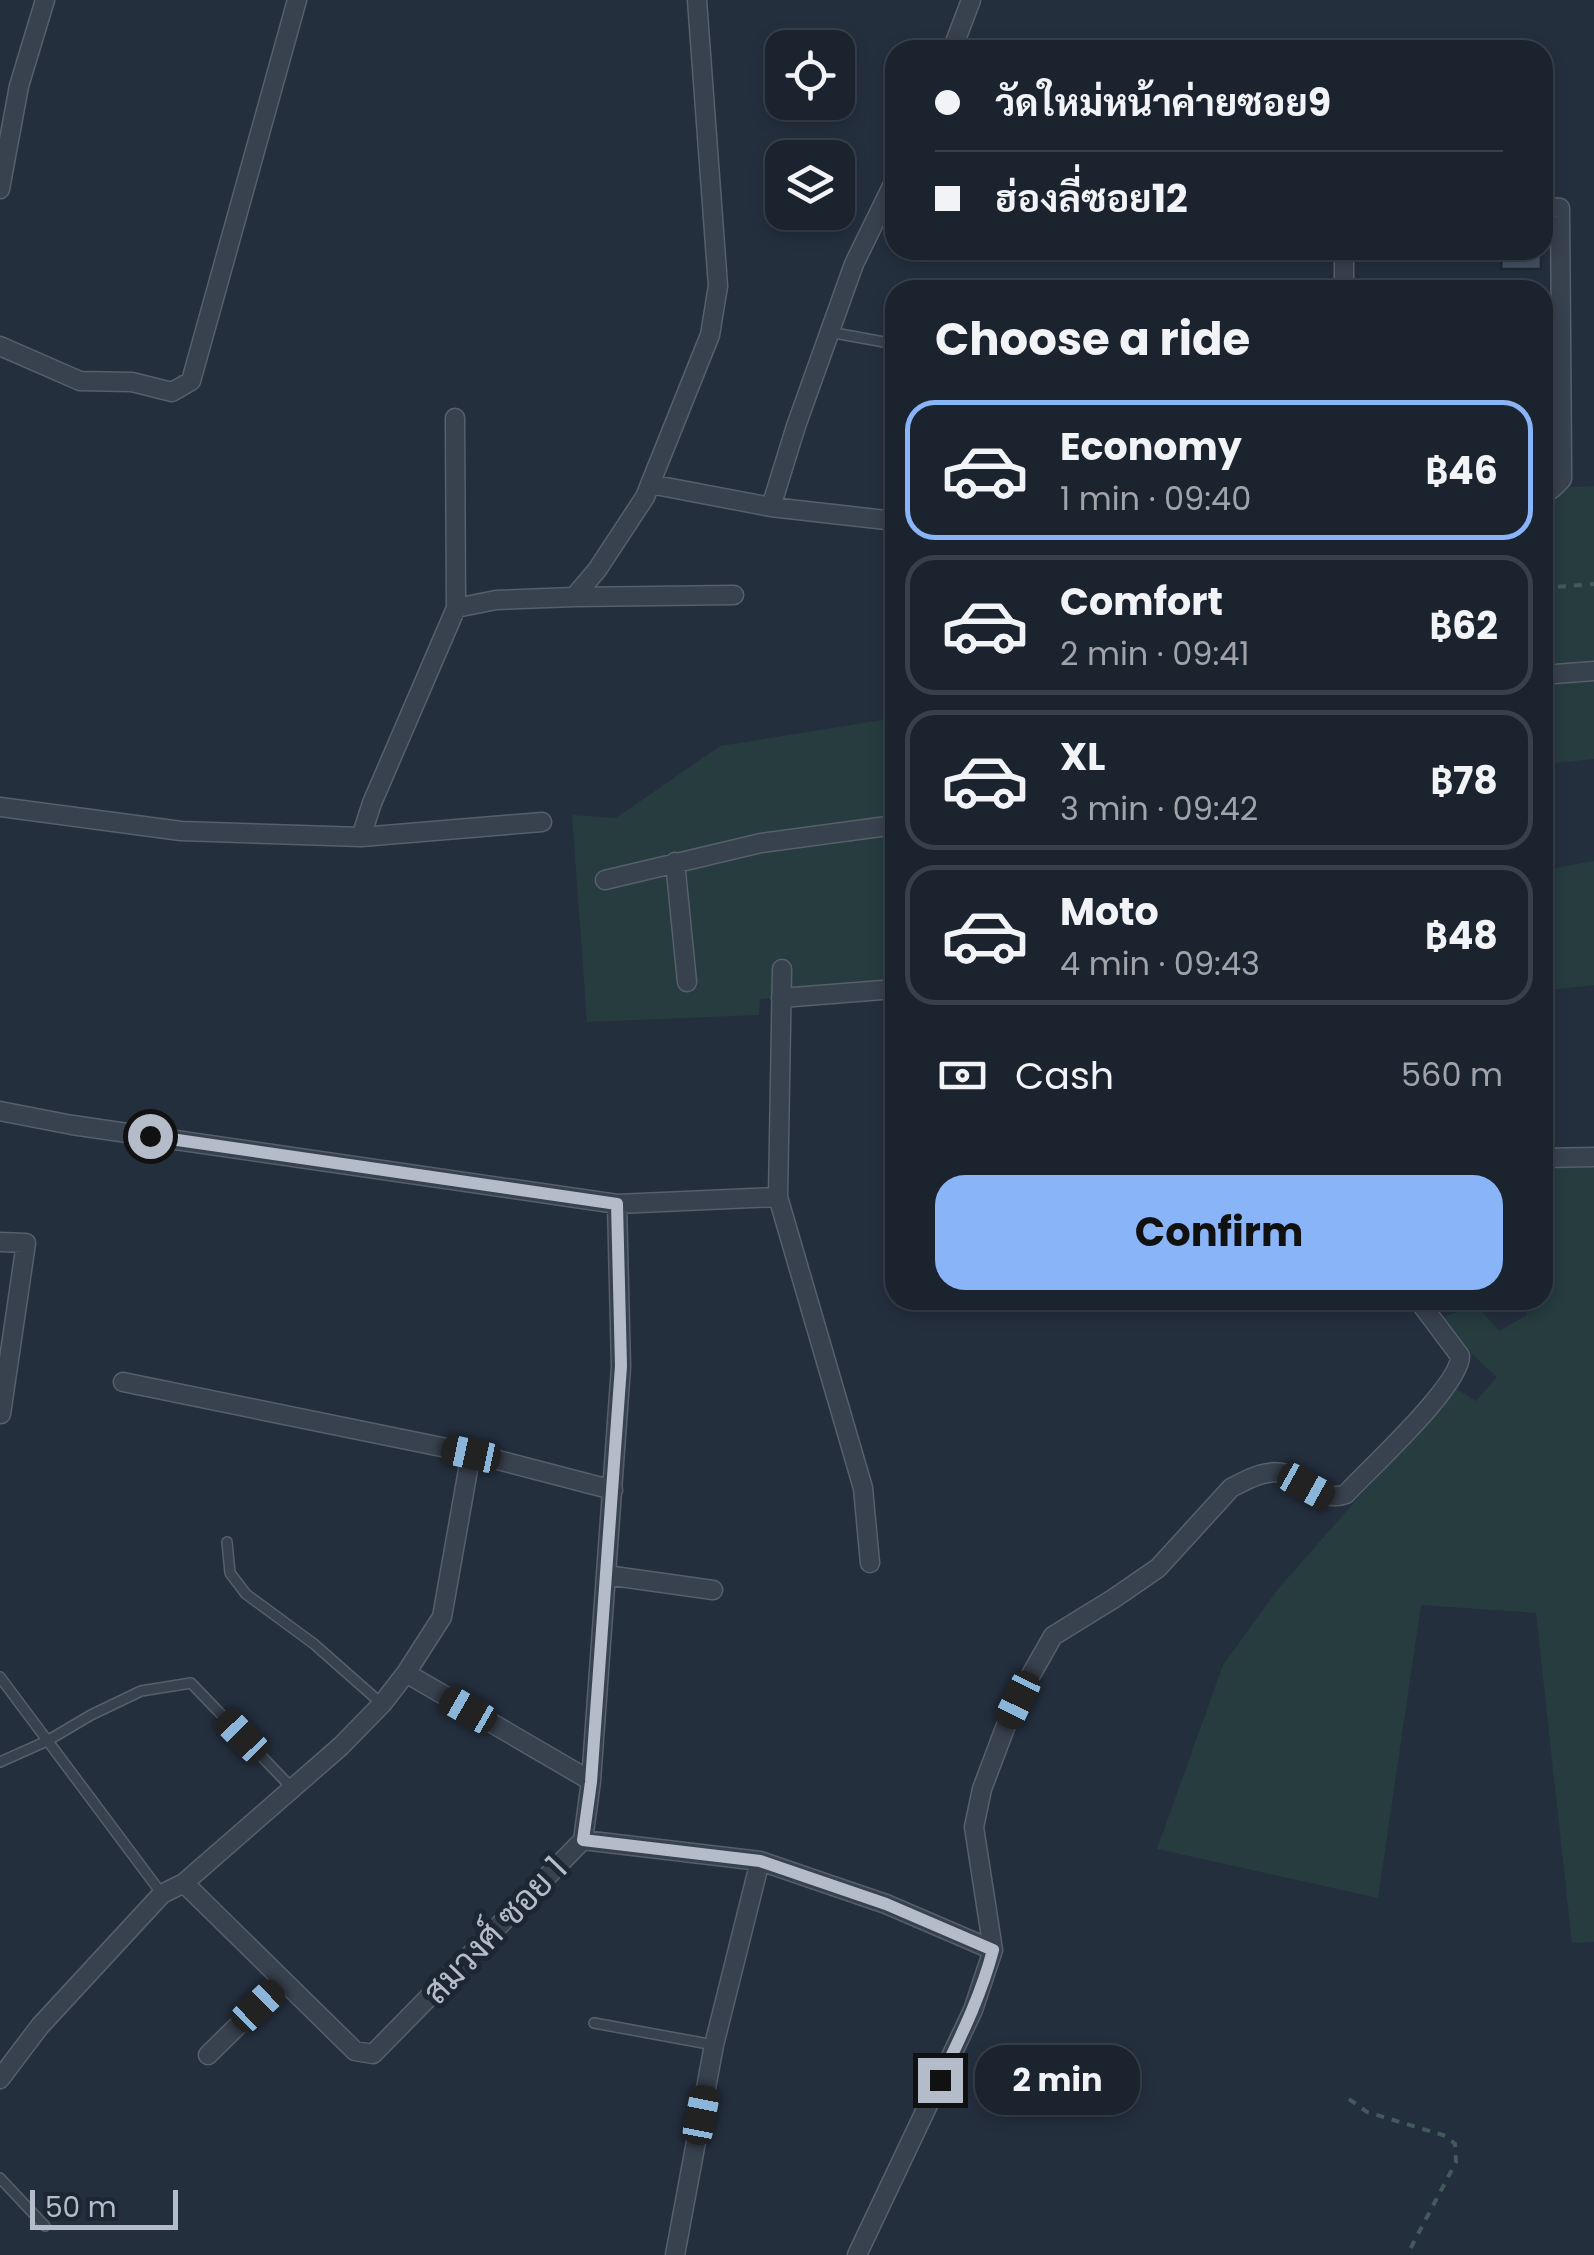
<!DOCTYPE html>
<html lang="en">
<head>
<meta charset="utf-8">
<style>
  :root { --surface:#1b232e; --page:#282f3a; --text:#f1f3f6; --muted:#a0a4aa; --line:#39404a; --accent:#8ab4f8 }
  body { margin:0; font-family:Poppins,Sarabun,sans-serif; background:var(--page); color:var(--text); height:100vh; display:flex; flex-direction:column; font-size:38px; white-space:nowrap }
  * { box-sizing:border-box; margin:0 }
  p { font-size:32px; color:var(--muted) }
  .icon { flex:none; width:55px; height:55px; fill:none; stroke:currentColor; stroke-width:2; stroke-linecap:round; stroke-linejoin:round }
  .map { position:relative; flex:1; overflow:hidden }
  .details { position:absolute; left:885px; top:280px; width:668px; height:1030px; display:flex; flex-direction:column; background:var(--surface); border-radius:30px; box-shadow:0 5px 15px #0003,0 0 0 2px var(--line) }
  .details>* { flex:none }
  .hud { position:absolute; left:885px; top:40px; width:668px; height:220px; border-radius:30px; box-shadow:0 5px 15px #0003,0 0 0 2px var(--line); display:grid; align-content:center; height:220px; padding:0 50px; background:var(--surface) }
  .controls { position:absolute; left:765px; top:30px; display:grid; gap:20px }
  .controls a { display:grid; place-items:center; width:90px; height:90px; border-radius:20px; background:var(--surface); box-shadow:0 5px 15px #0003,0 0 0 2px var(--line); font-size:50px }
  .scale { position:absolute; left:30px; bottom:25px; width:148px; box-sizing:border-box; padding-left:10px; border:5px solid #b4bcc9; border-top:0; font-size:28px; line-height:35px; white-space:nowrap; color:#b4bcc9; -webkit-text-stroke:8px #1d2633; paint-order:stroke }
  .end { position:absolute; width:45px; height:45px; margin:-22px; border:12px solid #b4bcc9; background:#111; box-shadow:0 0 0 5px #111 }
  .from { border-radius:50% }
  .bubble { position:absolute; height:70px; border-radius:30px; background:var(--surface); box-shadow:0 5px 15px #0003,0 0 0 2px var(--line); font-size:32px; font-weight:700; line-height:70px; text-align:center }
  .car { position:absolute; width:30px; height:60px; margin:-30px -15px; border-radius:12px; box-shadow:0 0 8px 2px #0007; background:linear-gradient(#222 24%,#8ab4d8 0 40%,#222 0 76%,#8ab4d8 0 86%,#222 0) }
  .hud b { display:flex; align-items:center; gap:35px; height:95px; font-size:38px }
  .hud b+b { border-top:2px solid var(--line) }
  .hud i { width:25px; height:25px; background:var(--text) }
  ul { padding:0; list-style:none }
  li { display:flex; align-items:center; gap:30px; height:140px; margin:0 20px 15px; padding:0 30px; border:5px solid var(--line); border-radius:30px }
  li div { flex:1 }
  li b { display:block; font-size:38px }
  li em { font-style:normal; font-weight:700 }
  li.current { border-color:var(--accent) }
  li>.icon { width:90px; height:90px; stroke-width:1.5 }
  h2 { padding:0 50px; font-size:45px; line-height:120px }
  .pay { display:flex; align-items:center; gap:25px; height:110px; padding:0 50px; font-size:38px }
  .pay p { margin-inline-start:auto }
  .action { display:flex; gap:20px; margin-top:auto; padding:20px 50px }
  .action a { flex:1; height:115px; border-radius:30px; background:var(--accent); color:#111; font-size:40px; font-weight:700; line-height:115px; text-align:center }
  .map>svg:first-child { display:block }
  .green { fill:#263c3f }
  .building { fill:#455162; stroke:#1f2835; stroke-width:2.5 }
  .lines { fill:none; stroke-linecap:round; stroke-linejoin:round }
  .service-casing { stroke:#565f6c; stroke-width:12 }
  .minor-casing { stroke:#565f6c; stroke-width:21 }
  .path { stroke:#44595c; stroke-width:4; stroke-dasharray:8 8; stroke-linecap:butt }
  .service { stroke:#38414e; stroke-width:9 }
  .minor { stroke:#38414e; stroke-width:18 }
  .route { stroke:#b4bcc9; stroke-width:12 }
  .labels { text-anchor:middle; stroke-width:10; stroke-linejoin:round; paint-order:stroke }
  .street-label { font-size:35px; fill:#b4bcc9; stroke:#1d2633 }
</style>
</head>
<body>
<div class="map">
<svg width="1594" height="2255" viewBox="0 0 1594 2255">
  <rect width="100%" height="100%" fill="#242f3e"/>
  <path class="green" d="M1594,486v273l-51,5 -1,-275z
    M895,718v272l-135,9 -1,16 -172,7 -15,-207 44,3 104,-72z
    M1594,861v124l-51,6v-121z
    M1594,1164v778l-22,1 -36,-330 -115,-8 -43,293 -221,-49 66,-184 55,-76 177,-201 21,13 21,-24 -23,-21 -34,-38 37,-12 22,25 28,-16 -2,-15h17l1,-135z"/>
  <path class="building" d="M1502,250h39v19h-40z
    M1542,413h12l1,44h-13z"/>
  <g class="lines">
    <defs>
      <path id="service" d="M829,332l66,12
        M227,1542l3,31 16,21 68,50 68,60
        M0,1677l162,217
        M0,1762l47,-21 44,-26 50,-24 50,-8 101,105
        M594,2023l120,22
        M0,2178l45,48"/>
      <path id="minor" d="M952,50l19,-50
        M0,189l19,-103 26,-86
        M1542,206l18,2 2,257v14l-10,10h-10
        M1344,290v-40
        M0,346l80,35 52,1 40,10 19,-11 106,-381
        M455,418l1,190
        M650,484l121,23 124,14
        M771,507l25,-81 58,-162 41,-84
        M574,597l160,-2
        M1542,675l52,-4
        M0,807l181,24 180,6 11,-34 84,-195 40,-8 78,-3 23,-27 48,-73 65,-162 8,-49 -21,-286
        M361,837l181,-15
        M675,862l12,120
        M605,880l156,-37 134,-18
        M782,969l-4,228 85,291 7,75
        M781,998l114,-9
        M0,1111l72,14 545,79 161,-7
        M1542,1158l52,-1
        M0,1242l26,1 -25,171
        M123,1382l348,71
        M606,1575l107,15
        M406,1673l185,108
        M583,1840l177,21 126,43 107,46
        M184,1883l157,-137 41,-42 24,-31 36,-56 29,-164 142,37
        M208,2055l75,-74
        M0,2079l40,-53 122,-132 22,-11 171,168 18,3 210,-214 8,-59 30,-414 -4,-163
        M675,2255l39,-210 46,-184
        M857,2255l116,-245 20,-60 -19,-123 8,-38 26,-69 20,-40 25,-44 60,-37 45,-31 73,-80c17,-9 36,-20 55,-14 21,8 35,29 60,20 23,-25 115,-109 114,-138l-42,-56"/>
    </defs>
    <use href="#service" class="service-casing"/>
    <use href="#minor" class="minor-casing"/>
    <path class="path" d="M1542,588l52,-4
      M1349,2099l18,13 79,24 9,8 1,18 -49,93"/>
    <use href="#service" class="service"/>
    <use href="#minor" class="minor"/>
  </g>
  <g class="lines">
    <path class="route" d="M150,1136l467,68 4,162 -30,416 -8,58 177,21 126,43 107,46c-12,46 -33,88 -53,130"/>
  </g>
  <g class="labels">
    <g class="street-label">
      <text transform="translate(495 1930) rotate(-46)" y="12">สมวงศ์ ซอย 1</text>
    </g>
  </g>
</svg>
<div class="controls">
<a><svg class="icon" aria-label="locate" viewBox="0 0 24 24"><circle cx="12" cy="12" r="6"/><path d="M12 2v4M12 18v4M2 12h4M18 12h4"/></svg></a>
<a><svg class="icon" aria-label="layers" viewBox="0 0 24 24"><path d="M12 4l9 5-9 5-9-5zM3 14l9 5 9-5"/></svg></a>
</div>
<div class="scale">50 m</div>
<i class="end from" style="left:150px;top:1136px"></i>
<i class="end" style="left:940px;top:2080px"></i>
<div class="bubble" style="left:975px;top:2045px;width:165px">2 min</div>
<i class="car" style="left:471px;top:1454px;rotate:282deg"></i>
<i class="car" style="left:1306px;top:1486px;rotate:119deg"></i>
<i class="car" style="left:1018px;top:1700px;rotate:206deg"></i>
<i class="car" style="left:468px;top:1710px;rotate:300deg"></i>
<i class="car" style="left:242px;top:1736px;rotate:316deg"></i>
<i class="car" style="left:258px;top:2006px;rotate:46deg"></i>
<i class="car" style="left:701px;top:2115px;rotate:11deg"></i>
<div class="hud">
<b><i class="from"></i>วัดใหม่หน้าค่ายซอย9</b>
<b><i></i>ฮ่องลี่ซอย12</b>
</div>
<section class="details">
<h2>Choose a ride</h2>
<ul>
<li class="current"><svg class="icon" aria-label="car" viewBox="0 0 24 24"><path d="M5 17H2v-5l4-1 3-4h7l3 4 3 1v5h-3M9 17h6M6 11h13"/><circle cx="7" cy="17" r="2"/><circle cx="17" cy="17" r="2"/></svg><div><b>Economy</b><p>1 min · 09:40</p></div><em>฿46</em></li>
<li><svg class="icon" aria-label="car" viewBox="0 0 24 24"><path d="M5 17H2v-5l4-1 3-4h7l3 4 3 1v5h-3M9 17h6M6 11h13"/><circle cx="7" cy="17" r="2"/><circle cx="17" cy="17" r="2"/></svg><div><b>Comfort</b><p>2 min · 09:41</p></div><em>฿62</em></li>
<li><svg class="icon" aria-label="car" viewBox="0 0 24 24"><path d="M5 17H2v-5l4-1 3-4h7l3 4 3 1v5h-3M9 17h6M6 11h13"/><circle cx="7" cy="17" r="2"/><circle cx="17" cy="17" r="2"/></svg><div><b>XL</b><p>3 min · 09:42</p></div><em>฿78</em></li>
<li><svg class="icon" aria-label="car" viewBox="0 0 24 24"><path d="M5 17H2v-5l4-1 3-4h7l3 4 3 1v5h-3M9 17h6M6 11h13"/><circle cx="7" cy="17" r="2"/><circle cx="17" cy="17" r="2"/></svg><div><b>Moto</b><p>4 min · 09:43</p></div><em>฿48</em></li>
</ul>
<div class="pay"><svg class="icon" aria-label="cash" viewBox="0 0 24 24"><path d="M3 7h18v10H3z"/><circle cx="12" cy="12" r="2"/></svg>Cash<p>560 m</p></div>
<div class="action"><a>Confirm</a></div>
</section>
</div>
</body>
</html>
